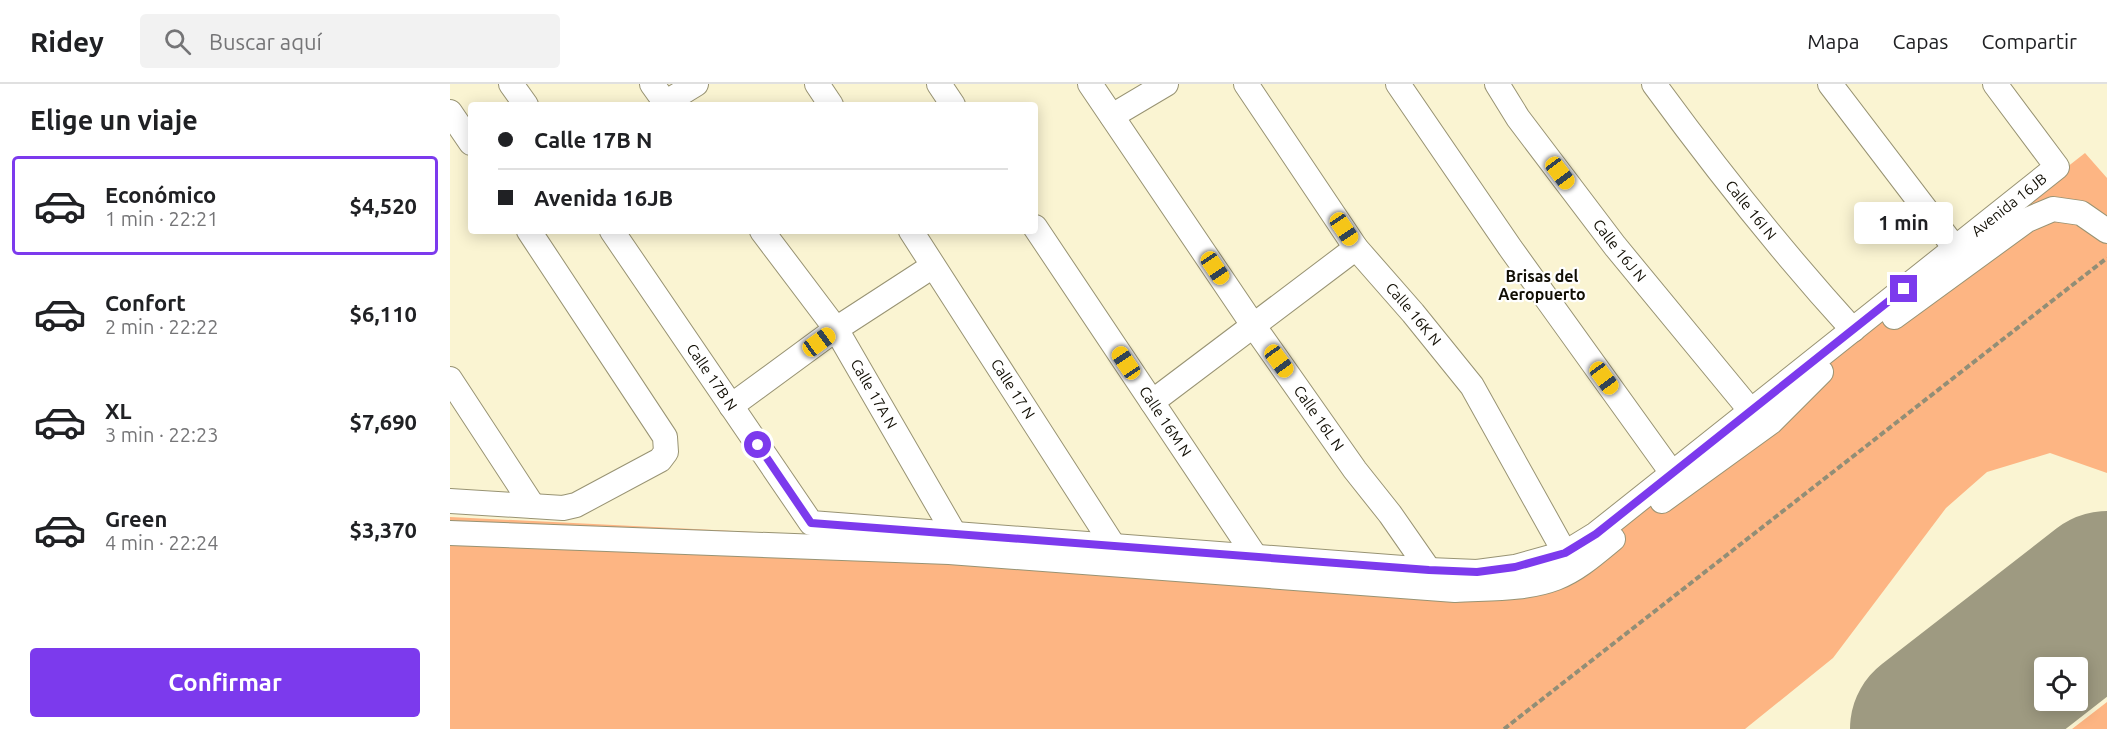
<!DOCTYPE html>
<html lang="es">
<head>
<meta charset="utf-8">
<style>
  :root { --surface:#fff; --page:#f2f2f2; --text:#202124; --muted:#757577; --line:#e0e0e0; --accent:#7c3aed }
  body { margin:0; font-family:Ubuntu,sans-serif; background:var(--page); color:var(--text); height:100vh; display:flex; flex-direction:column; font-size:22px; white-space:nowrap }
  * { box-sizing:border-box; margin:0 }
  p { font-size:20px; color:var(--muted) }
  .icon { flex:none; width:33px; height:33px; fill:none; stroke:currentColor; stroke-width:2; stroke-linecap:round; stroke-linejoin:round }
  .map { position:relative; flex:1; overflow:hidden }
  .details { display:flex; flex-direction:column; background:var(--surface); width:450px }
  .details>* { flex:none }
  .banner { position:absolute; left:18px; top:18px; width:570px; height:132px; border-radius:6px; box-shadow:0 3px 15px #0003; display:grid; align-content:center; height:132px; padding:0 30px; background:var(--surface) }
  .controls { position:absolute; left:1584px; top:573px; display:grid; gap:12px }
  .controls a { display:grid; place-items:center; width:54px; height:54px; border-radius:6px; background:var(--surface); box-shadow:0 3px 15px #0003; font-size:30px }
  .end { position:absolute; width:27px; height:27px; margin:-14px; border:8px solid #7c3aed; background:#fff; box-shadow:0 0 0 3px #fff }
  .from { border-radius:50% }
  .bubble { position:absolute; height:42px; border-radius:6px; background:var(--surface); box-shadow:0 3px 15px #0003; font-size:20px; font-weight:600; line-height:42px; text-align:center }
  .car { position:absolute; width:18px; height:36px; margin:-18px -9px; border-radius:8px; box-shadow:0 0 4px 2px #0007; background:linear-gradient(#f5c518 24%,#345 0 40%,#f5c518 0 76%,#345 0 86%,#f5c518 0) }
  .banner b { display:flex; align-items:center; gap:21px; height:57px; font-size:22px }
  .banner b+b { border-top:2px solid var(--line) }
  .banner i { width:15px; height:15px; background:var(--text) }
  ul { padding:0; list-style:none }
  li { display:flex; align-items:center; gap:18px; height:99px; margin:0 12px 9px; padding:0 18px; border:3px solid transparent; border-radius:6px }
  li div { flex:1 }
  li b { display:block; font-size:22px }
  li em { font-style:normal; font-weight:600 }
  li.selected { border-color:var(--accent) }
  li>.icon { width:54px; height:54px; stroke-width:1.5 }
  h2 { padding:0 30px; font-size:27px; line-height:72px }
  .button { display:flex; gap:12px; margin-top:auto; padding:12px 30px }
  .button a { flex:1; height:69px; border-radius:6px; background:var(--accent); color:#fff; font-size:24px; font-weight:600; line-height:69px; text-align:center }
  header { display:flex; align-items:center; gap:36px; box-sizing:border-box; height:84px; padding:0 30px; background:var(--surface); border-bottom:2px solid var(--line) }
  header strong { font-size:28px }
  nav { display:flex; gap:33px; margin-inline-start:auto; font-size:21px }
  .search { width:420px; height:54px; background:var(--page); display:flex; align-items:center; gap:15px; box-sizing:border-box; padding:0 21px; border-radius:6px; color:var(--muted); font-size:22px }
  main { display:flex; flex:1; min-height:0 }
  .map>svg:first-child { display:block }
  .green { fill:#fdb583 }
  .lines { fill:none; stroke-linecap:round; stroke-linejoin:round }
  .runway { stroke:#9e9a81; stroke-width:164 }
  .minor-casing { stroke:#989373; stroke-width:26 }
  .path { stroke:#928e76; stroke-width:4; stroke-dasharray:6 3; stroke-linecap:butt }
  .minor { stroke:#fff; stroke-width:24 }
  .route { stroke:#7c3aed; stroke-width:8 }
  .labels { text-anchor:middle; stroke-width:4.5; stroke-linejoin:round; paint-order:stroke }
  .street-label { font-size:15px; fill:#110e04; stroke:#fff }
  .neighbourhood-label { font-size:16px; font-weight:bold; fill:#110e04; stroke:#fff }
</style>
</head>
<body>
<header>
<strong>Ridey</strong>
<div class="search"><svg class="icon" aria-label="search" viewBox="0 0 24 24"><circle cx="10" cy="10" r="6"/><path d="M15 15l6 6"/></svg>Buscar aquí</div>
<nav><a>Mapa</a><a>Capas</a><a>Compartir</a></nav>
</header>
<main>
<section class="details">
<h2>Elige un viaje</h2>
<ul>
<li class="selected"><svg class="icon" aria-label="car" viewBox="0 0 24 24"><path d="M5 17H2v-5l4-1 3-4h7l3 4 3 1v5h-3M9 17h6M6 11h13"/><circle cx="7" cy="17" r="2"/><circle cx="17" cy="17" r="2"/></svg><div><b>Económico</b><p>1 min · 22:21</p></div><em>$4,520</em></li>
<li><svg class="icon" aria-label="car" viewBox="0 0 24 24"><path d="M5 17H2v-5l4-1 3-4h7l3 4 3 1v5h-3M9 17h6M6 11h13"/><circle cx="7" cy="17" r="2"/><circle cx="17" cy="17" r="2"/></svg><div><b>Confort</b><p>2 min · 22:22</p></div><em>$6,110</em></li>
<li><svg class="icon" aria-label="car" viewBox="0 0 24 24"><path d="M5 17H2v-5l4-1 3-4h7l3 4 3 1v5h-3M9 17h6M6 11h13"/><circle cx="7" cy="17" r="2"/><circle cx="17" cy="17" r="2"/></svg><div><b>XL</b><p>3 min · 22:23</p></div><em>$7,690</em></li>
<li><svg class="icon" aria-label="car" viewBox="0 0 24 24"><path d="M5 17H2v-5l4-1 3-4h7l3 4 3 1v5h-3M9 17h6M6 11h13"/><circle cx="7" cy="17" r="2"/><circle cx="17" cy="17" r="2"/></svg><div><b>Green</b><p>4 min · 22:24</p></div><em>$3,370</em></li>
</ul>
<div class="button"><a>Confirmar</a></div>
</section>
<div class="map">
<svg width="1657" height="645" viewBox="0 0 1657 645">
  <rect width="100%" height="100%" fill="#faf4d2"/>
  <path class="green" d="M1635,69l22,25v295l-57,-20 -63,19 -41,36 -113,150 -88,71h-1295v-212l404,20 449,30 265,-10z
    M1657,618v27h-35z"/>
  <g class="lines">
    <path class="runway" d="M1482,645l175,-136"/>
    <defs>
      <g id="minor">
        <path d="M61,0l15,21"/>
        <path d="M202,0l15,21"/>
        <path d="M367,0l14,21"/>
        <path d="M489,0l14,21"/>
        <path id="s1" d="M640,0l163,241 102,145 35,44 39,56"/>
        <path id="s2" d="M796,0l110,164 57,65 59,73 93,167"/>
        <path d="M948,0l113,165 161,224"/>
        <path id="s3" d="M1047,0l21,34 97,128 136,165"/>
        <path id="s4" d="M1204,0c62,85 128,168 199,246"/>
        <path d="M1380,0l125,164"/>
        <path d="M215,19l31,-19"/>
        <path d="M0,28l21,31"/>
        <path d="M662,32l54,-32"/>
        <path id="s5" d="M585,143l220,329"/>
        <path id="s6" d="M162,147l199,292 618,47 48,2 38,-5 50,-14 31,-19 461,-367 -62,-83"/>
        <path id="s7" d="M312,147l74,98 118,204"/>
        <path id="s8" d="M461,147l202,314"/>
        <path d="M1444,233l133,-97 26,-11 28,4 26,18"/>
        <path d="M0,295l83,127"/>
        <path d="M702,318l204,-154"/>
        <path d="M281,322l105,-77 97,-63"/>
        <path d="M0,417l113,7 13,-3 84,-45 6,-8 -1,-15 -136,-206"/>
        <path d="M1212,417l109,-79 50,-50"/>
        <path d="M0,449l499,19 506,38c33,-2 70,0 101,-12 21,-8 40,-25 57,-39"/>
      </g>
    </defs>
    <use href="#minor" class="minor-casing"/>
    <path class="path" d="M1054,645l603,-471"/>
    <use href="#minor" class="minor"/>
  </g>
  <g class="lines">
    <path class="route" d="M308,361l53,78 618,47 48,2 38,-5 50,-14 31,-19 308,-245"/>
  </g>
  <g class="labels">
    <g class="street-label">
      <text dy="5" stroke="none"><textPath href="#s6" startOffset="1676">Avenida 16JB</textPath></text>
      <text dy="5" stroke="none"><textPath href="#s4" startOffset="159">Calle 16I N</textPath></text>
      <text dy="5" stroke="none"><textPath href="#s3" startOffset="207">Calle 16J N</textPath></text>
      <text dy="5" stroke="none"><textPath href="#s2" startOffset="285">Calle 16K N</textPath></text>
      <text dy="5" stroke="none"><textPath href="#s6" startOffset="177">Calle 17B N</textPath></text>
      <text dy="5" stroke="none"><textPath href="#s8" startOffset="188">Calle 17 N</textPath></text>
      <text dy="5" stroke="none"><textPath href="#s7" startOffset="198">Calle 17A N</textPath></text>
      <text dy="5" stroke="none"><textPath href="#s1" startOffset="405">Calle 16L N</textPath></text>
      <text dy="5" stroke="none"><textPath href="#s5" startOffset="234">Calle 16M N</textPath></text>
    </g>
    <g class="neighbourhood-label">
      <text x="1092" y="198">Brisas del<tspan x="1092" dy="18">Aeropuerto</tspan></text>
    </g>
  </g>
</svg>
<div class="controls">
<a><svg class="icon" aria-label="locate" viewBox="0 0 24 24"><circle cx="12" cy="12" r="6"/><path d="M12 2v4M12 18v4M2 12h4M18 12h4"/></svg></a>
</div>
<i class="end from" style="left:308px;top:361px"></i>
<i class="end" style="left:1454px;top:205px"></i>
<div class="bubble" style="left:1404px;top:118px;width:99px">1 min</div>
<i class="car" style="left:1110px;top:89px;rotate:143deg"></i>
<i class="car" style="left:894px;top:145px;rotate:146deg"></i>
<i class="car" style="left:765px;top:184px;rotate:146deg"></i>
<i class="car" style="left:369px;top:258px;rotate:54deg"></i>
<i class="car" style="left:829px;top:277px;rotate:144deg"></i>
<i class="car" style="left:676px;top:279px;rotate:326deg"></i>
<i class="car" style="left:1154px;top:294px;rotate:144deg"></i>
<div class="banner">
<b><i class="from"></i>Calle 17B N</b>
<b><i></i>Avenida 16JB</b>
</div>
</div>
</main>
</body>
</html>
